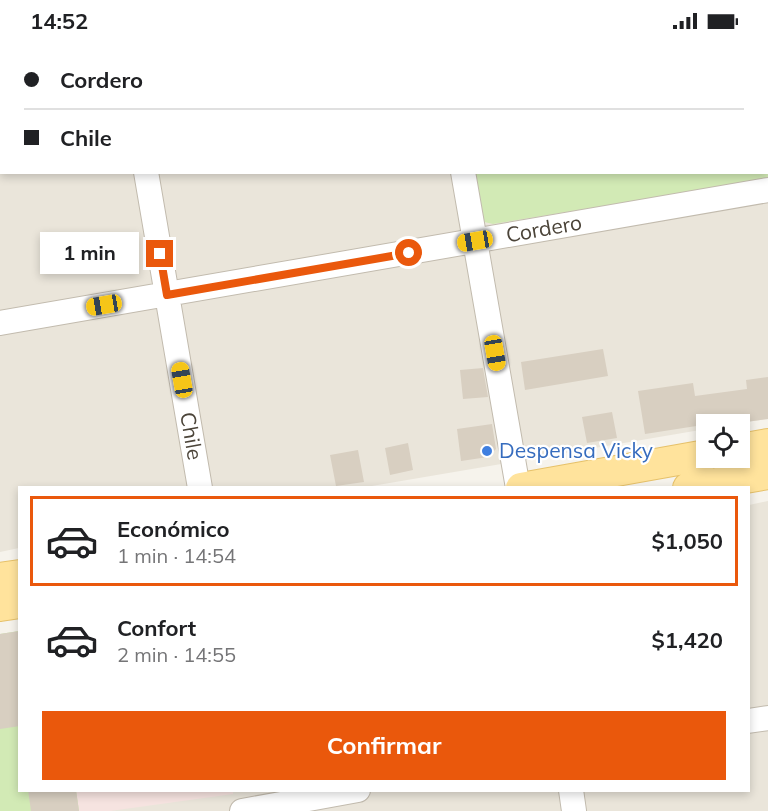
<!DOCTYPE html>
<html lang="es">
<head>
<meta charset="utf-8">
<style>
  :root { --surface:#fff; --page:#f6f6f6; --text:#202124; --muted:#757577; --line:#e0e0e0; --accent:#ea580c }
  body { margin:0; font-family:Mulish,sans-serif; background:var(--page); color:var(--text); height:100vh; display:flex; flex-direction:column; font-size:22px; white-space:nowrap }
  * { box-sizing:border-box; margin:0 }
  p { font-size:20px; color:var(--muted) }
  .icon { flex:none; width:33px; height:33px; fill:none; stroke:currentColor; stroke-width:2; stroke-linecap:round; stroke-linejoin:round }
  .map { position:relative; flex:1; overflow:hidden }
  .drawer { position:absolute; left:18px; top:444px; width:732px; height:306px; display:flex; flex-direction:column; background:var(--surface); border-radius:0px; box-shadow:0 3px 9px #0003 }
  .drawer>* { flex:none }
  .guide { position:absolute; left:0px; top:0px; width:768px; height:132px; box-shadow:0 3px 9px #0003; display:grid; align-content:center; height:132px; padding:0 24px; background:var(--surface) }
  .buttons { position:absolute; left:696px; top:372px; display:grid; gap:12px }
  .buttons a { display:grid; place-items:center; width:54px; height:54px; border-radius:0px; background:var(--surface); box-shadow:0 3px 9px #0003; font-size:30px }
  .end { position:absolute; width:27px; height:27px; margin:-14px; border:8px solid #ea580c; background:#fff; box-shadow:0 0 0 3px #fff }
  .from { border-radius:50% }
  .bubble { position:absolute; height:42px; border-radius:0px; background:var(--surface); box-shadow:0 3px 9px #0003; font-size:20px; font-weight:700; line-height:42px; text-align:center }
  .car { position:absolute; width:18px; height:36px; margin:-18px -9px; border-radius:8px; box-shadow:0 0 4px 2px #0007; background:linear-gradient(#f5c518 24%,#345 0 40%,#f5c518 0 76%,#345 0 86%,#f5c518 0) }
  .guide b { display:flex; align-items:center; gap:21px; height:57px; font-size:22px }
  .guide b+b { border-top:2px solid var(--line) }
  .guide i { width:15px; height:15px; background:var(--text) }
  ul { padding:10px 0 0; list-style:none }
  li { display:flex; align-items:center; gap:18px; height:90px; margin:0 12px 9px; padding:0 12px; border:3px solid transparent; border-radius:0px }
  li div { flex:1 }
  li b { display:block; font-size:22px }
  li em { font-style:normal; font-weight:700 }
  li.active { border-color:var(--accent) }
  li>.icon { width:54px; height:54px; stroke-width:1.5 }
  .button { display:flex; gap:12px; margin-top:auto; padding:12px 24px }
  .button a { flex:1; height:69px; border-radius:0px; background:var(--accent); color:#fff; font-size:24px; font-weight:700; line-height:69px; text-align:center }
  .status { display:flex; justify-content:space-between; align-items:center; height:42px; padding:0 30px; background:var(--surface); direction:ltr }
  .status svg { height:16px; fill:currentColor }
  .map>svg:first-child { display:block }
  .residential { fill:#eae5da }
  .medical { fill:#f6e3e0 }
  .green { fill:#d2eab5 }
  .building { fill:#d8cfc1 }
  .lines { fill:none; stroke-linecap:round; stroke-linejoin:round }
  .minor-casing { stroke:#c2bbae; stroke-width:26 }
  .major-casing { stroke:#e6c16a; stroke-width:32 }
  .minor { stroke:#fff; stroke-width:24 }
  .major { stroke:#ffe39c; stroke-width:30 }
  .route { stroke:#ea580c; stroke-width:8 }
  .shop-dot { fill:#3f7fe0; stroke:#fff; stroke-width:2 }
  .labels { text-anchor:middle; stroke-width:4.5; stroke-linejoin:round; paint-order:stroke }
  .street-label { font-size:21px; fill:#4b4439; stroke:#fff }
  .shop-label { font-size:21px; fill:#366cbe; stroke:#fff; text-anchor:start }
</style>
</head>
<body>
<div class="status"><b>14:52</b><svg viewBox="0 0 49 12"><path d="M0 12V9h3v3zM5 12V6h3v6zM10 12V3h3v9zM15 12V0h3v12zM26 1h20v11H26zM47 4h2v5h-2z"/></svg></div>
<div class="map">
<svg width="768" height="769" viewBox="0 0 768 769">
  <rect width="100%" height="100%" fill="#f6f3ec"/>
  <path class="residential" d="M204,0h564v377l-36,5h-26v5l-340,58 -346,1 -1,60 -19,4v-473l2,93h764v-128l-570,-1z
    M768,459v310h-768v-177l19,-3 1,159h728l1,-285z"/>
  <path class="medical" d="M233,748v4l-123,17h-31l-3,-20z"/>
  <path class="green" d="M450,0h302v1l-302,1z
    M767,83l1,52 -4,3 -271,44 -13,-3 -9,-48 295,-1z
    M19,589l1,159 56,1 3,20h-79v-177z"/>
  <path class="building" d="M603,307l5,27 -83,14 -4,-28z
    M483,326l5,29 -25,2 -3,-29z
    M768,335v42l-36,5h-10v-2l-77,12 -7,-43 55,-8 2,13 52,-7 -1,-9z
    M612,370l5,26 -30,5 -5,-26z
    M492,382l4,25 -8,8 -27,4 -4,-32z
    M408,401l5,27 -23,5 -5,-27z
    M358,408l6,32 -28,4 -6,-31z
    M20,589v95l-20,3v-95z
    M28,748h48l3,21h-48z"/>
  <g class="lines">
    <defs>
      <path id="minor" d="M440,0v2
        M151,2l8,-2
        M766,10l2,9
        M0,28h2
        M146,130l54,316
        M463,130l55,316
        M0,281l768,-133
        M748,679l20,-3
        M571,748l3,21
        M242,769l116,-21"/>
      <path id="major" d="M740,407l28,-5
        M521,446l185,-33
        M688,446l80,-14
        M0,536l20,-3
        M0,564l20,-3"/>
    </defs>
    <use href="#minor" class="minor-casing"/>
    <use href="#major" class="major-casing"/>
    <use href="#minor" class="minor"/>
    <use href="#major" class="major"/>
  </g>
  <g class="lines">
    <path class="route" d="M160,212l7,41 242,-42"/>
  </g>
  <circle class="shop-dot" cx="487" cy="409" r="6"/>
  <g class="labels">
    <g class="street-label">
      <text transform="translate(544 187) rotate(-10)" y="7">Cordero</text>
      <text transform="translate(191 394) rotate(80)" y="7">Chile</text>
    </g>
    <g class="shop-label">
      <text x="499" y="416">Despensa Vicky</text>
    </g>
  </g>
</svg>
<div class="buttons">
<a><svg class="icon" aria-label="locate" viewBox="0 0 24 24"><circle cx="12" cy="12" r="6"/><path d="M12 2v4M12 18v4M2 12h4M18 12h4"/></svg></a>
</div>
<i class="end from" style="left:409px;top:211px"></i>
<i class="end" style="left:160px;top:212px"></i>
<div class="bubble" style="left:40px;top:190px;width:99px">1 min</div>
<i class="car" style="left:475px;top:199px;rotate:260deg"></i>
<i class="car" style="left:104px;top:263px;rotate:260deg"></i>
<i class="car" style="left:495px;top:311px;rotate:170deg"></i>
<i class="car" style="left:182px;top:338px;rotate:350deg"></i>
<div class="guide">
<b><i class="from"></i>Cordero</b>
<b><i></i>Chile</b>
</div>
<section class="drawer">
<ul>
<li class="active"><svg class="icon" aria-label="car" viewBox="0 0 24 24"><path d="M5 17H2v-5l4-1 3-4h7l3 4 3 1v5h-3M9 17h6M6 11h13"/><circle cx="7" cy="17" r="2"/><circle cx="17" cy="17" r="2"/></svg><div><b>Económico</b><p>1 min · 14:54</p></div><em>$1,050</em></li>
<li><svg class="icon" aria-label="car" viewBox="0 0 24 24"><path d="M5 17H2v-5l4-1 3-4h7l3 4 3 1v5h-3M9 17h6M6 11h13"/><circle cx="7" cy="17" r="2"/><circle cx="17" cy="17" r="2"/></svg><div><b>Confort</b><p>2 min · 14:55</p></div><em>$1,420</em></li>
</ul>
<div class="button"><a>Confirmar</a></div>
</section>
</div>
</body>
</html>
